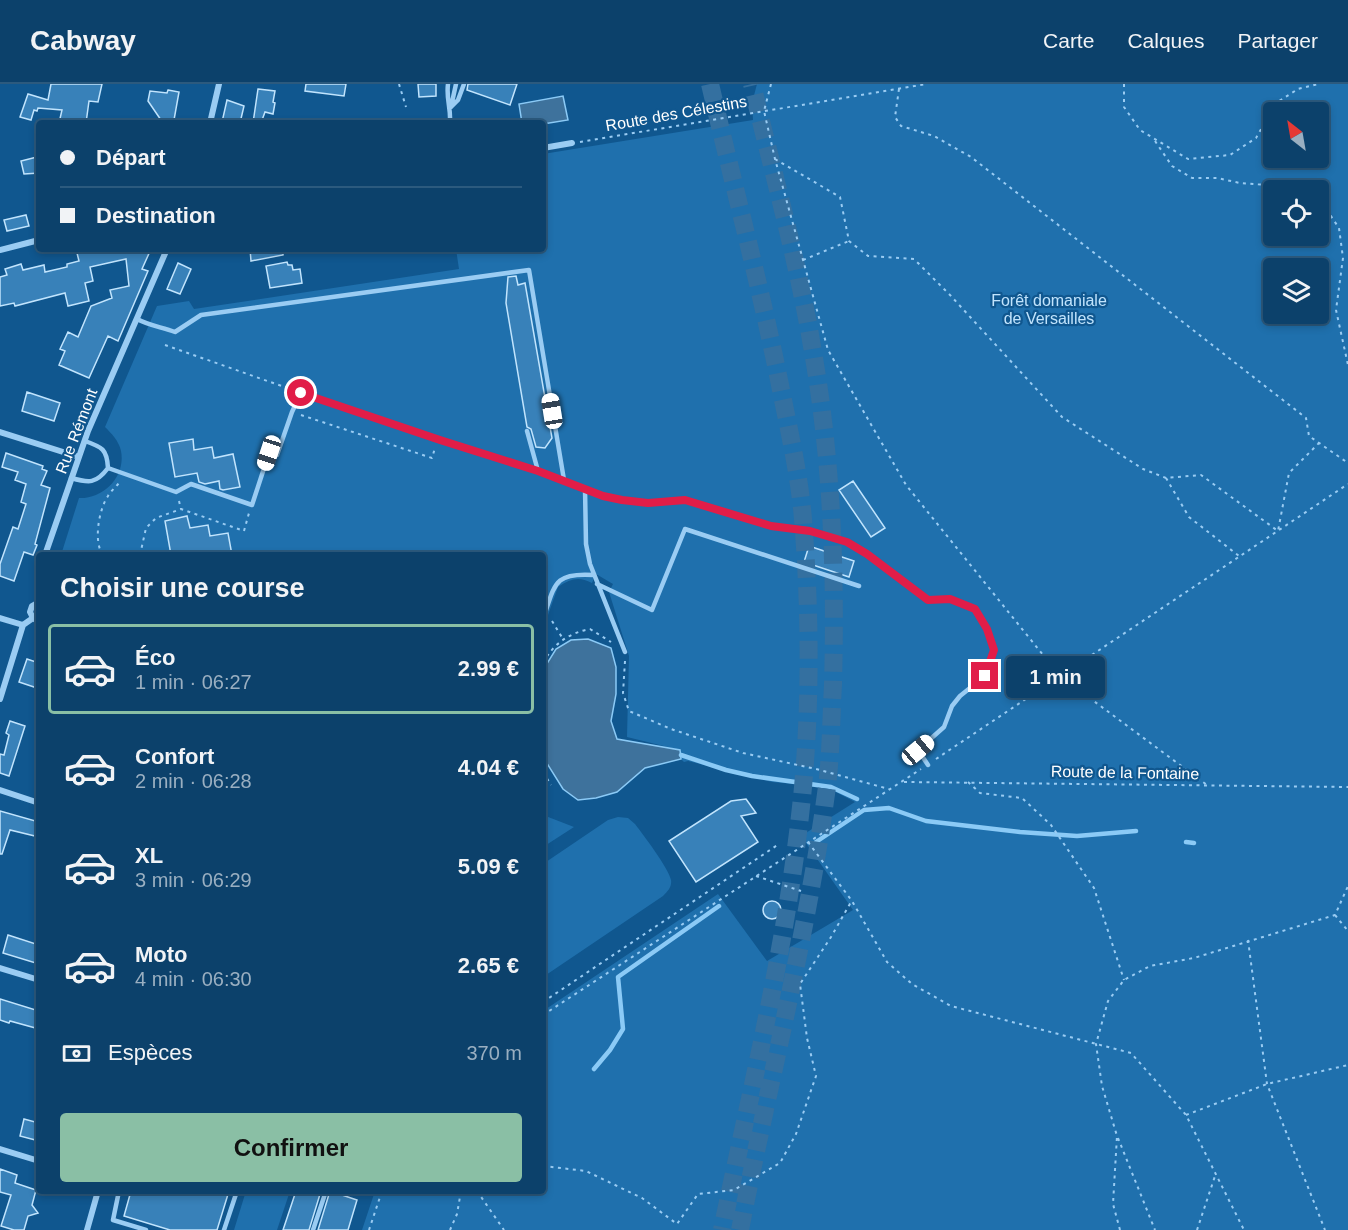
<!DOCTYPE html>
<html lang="fr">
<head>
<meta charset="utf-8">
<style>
  :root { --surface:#0c416b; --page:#154871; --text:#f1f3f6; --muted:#9aafc1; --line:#2c5a7e; --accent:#8abfa5 }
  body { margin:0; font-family:Arial,sans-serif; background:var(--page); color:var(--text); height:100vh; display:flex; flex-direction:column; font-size:22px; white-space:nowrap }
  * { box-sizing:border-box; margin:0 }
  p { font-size:20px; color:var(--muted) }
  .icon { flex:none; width:33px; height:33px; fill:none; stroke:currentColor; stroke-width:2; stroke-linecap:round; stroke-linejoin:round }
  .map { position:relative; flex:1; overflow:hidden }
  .panel { position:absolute; left:36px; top:468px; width:510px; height:642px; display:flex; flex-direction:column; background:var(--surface); border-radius:6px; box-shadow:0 3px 9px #0003,0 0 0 2px var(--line) }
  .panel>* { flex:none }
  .hud { position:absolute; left:36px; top:36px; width:510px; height:132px; border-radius:6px; box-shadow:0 3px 9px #0003,0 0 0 2px var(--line); display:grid; align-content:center; height:132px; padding:0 24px; background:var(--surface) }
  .needle { width:39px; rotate:329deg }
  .controls { position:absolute; left:1263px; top:18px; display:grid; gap:12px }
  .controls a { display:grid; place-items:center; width:66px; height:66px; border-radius:6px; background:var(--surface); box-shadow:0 3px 9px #0003,0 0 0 2px var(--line); font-size:30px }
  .end { position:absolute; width:27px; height:27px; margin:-14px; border:8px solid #e11d48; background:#fff; box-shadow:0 0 0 3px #fff }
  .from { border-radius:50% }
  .bubble { position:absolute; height:42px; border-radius:6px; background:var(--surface); box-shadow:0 3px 9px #0003,0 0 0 2px var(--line); font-size:20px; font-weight:600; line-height:42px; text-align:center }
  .car { position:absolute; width:18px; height:36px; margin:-18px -9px; border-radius:8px; box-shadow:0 0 4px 2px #0007; background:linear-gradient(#fff 24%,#345 0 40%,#fff 0 76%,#345 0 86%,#fff 0) }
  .hud b { display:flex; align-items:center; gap:21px; height:57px; font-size:22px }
  .hud b+b { border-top:2px solid var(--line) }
  .hud i { width:15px; height:15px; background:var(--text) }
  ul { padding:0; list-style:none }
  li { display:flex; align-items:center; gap:18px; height:90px; margin:0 12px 9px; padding:0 12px; border:3px solid transparent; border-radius:6px }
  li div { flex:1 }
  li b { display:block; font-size:22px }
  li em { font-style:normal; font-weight:600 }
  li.selected { border-color:var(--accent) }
  li>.icon { width:54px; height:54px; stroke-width:1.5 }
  h2 { padding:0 24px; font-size:27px; line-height:72px }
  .pay { display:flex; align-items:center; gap:15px; height:66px; padding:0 24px; font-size:22px }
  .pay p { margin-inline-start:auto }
  .primary-button { display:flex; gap:12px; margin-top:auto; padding:12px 24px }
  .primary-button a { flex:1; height:69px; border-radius:6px; background:var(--accent); color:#111; font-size:24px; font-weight:600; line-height:69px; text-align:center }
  header { display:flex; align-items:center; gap:36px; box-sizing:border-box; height:84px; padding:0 30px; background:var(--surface); border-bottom:2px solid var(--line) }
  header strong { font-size:28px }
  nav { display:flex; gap:33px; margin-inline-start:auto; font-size:21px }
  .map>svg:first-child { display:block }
  .green { fill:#1f70ad; fill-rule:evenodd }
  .water { fill:#3e729c; stroke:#8bcaf6; stroke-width:1.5 }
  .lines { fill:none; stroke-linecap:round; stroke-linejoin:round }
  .stream { stroke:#8bcaf6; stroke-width:4.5 }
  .building { fill:#3881b9; stroke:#c1e4fd; stroke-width:1.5 }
  .highway-tunnel { stroke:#3470a0; stroke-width:18; stroke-dasharray:18 9; stroke-linecap:butt }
  .path { stroke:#9accf3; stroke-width:2; stroke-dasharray:3 4.5; stroke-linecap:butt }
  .lane { stroke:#9accf3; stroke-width:4.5 }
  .street { stroke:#9accf3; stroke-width:6 }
  .route { stroke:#e11d48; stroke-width:8 }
  .labels { text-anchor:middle; stroke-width:4.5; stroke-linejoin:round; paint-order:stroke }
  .street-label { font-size:16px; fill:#fff; stroke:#10578f }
  .park-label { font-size:16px; fill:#c1e4fd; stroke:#10578f }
</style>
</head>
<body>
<header>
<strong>Cabway</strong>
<nav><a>Carte</a><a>Calques</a><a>Partager</a></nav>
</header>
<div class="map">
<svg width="1348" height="1146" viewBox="0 0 1348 1146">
  <rect width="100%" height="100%" fill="#10578f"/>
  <path class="green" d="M757,0h591v1146h-986l13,-39h168v-180l175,-117 49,67 86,-51 -52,-74 54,-34 -29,-15 -54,-5 -84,-21 -4,1 -3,-3 -1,-9 -53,-13 2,-81 -20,-64 4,-8 -17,-10 -4,9c-14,-7 -21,-4 -34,4l-15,42v-74h-482l18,-57c24,1 47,-21 42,-47 -2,-10 -10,-18 -16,-24l52,-121 32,-5 5,8 265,-40 -3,-20h87v-95l210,-34 -1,-17zM1274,28h44v46h-44zM1274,106h44v46h-44zM1274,184h44v46h-44z
    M543,731l31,12 -31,20z
    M618,733l10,1 7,6c9,12 33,43 36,56 1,7 -3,11 -8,16l-120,81v-113l65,-44z
    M246,1107h44l-13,39h-43z"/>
  <path class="water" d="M563,12l5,24 -25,4 -21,-1 -3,-19z
    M588,555l23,9 5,19v27l-5,27 6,18 63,11 1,9 -36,9 -28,24 -21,6 -18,2 -15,-11 -20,-32v-87l13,-21 15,-9z"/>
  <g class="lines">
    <path class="stream" d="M681,671l45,15 26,6 79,11 26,12
      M816,758l48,-32 25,-2 37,13 94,11 57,4 59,-5
      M1186,758l8,1
      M594,985l16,-19 13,-21 -5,-52 101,-71"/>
  </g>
  <path class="building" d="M51,0h51l-4,18 -9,-1 -3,22h-27l3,-13 -24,-2 -1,3 -3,-1 -3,10 -11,-3 8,-23 20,6z
    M306,0h40l-2,12 -39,-5z
    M418,0h18v12l-17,1z
    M468,0h49l-7,21 -43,-15z
    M258,5l17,2 -2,11 2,1 -2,11 -8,-2 -4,11h-8z
    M168,6l11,2 -5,28h-2v3h-9l-15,-22 2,-10 17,2z
    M227,16l17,6 -4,17 -18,-1z
    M37,73l2,16 -15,1 -3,-13z
    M26,131l3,11 -22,5 -3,-11z
    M76,165h75l-9,20 6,2 -30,70 -10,-5 -19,42 -30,-13 6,-14 -5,-2 8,-17 10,5 13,-31 21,-8 -2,-8 19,-4 -3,-27 -36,8 3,14 -8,2 4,18 -21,5 -3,-13 -50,13 -1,-3 -14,3v-29l7,-2 -2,-6 16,-5 2,6 21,-5 1,7 22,-5v-3l12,-3z
    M250,165h33v6l-32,6z
    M287,178l1,3h4l1,5 7,-1 2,14 -32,5 -4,-22z
    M178,179l13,6 -11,25 -13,-5z
    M516,192l2,9 7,-2 27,155 -7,10 -9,-1 -5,-18 -4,-2 -21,-124 2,-26z
    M27,308l33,11 -6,18 -32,-10z
    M193,355l1,11 18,-3 2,11 19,-4 7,33 -17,3 -3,-1 -1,-8 -14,3 -6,-2 -2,-9 -22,4 -6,-34z
    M6,369l37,13 -1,3 5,2 -6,14 9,3 -15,56 2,1 -4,10 -9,-3 -10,29 -14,-5v-12l13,-37 5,2 8,-25 -5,-2 5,-18 -11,-4 3,-8 -16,-5z
    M853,397l32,47 -14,9 -32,-47z
    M187,432l3,12 18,-3 2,11 18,-3 4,22h-41l-1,-3 -19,3 -6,-34z
    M809,462l45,15 -5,16 -45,-15z
    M27,575l12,4v19l-2,6 -18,-6z
    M10,637l15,5 -16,50 -9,-3v-19l4,1 5,-20 -3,-2z
    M746,715l10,14 -15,3 17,26 -62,40 -27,-41 62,-40z
    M0,727l39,11v15l-29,-7 -8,24h-2z
    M763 826a9 9 0 1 1 18 0a9 9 0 1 1-18 0Z
    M8,851l31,10v19l-36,-11z
    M0,915l39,12v18l-29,-8 -1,2 -9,-3z
    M24,1035l15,4v18l-19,-5z
    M0,1085l17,6 -2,8 21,7 -4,15 6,8 -10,3 -4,14h-10l-13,-4 10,-31 -11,-3z
    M131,1107h98l-12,39h-47l-46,-14z
    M296,1107h25l-12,39h-26z
    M330,1107l27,9 -9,30h-30z"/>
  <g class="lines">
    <path class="highway-tunnel" d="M710,0c23,99 49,197 69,296 9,46 20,92 24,139 7,89 8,179 0,268 -14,149 -51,297 -81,443
      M740,1146c28,-145 66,-289 86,-436 5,-36 5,-73 7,-110 3,-111 -1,-223 -20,-332 -15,-91 -40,-179 -61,-268"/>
    <path class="path" d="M399,0l7,23
      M771,0l-7,27 11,48 53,191 78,135 154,191 147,109
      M1124,0v23l16,23 48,29 42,-4 26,-17 20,-35 22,-14 20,-5
      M899,5l-4,28 6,9 33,10 37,21 335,261 3,18 39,27
      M1155,57l17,25 20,12h25l23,5 26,2 32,-2 11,7
      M580,58l347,-58
      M775,75l65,38 9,44 19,15 46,3 36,36 112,122 81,52 23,9 35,-3 77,56 11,-58 30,-30
      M1318,113l21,31 4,30 -7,52 12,55
      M803,176l46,-19
      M165,261l128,45
      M301,331l131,43 3,-10
      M1166,394l23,39 50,39
      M179,417l2,8 63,22 5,-18
      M103,471c-10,-13 -4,-46 5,-59 3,-6 9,-9 12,-15
      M140,471l6,-27 10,-10 25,-9
      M552,537l11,18
      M625,577l-2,32 6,18 42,18 72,24 73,16 73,20
      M543,579c10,-19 26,-30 47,-34l21,13
      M936,675l412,-275
      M543,688l8,13
      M904,698l444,5
      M968,698l12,11 42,5 29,27 43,63 30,92
      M808,758l44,59 35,61 25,22 39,22 180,47 55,62 58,115
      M756,792l45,15
      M1335,831l13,16
      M1248,856l19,144 58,146
      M543,918l236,-158
      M543,931l378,-246
      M1186,1031l81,-31 81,-19
      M1118,1054l37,92
      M543,1082l43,5 56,27 35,26 21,-30 36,-4 46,-27 16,-29 20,-58 -9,-38 -7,-54 31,-47 20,-35
      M477,1107l27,39
      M369,1146l13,-39
      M450,1146l7,-16 4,-23
      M1120,1146l-7,-26 4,-68 -15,-50 -6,-42 12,-43 16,-21 26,-14 44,-8 141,-43 13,-29
      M1197,1146l18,-54"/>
    <path class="lane" d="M448,0c-2,15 3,23 2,39
      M451,23l7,-7 6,-16
      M451,23l5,-23
      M137,235c13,7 25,8 38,13l26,-17 328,-45 35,210
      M108,384l68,24 15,-8 61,21 17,-52 8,2 15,-43 9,-19 139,47 98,31 -11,-40
      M538,387l65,25 19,4 26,3 37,-3 86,26 39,5 37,11 20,12 61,46 22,-1 25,10 12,20 7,21 -9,26 -25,20 -8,10 -8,21 -26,23 10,15
      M71,394c18,5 25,6 37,-10 -1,-19 -6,-21 -23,-27
      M585,404l1,56 4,20 35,88
      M597,500l55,26 33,-81 174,57
      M543,535c12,-34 10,-47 51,-44
      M119,1107l-6,29 33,10
      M224,1146l13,-39
      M313,1146l13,-39"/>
    <path class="street" d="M210,39l9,-39
      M543,64l29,-5
      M0,166l39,-10
      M0,348l79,25
      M45,471l43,-124 79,-182
      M39,518l-7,4 -2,6 3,6 6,4
      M39,518v-25
      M0,534l23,7
      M0,615l23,-74 10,-7
      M0,706l39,13
      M0,884l39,12
      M0,1065l39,12
      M87,1146l11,-39"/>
  </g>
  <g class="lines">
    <path class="route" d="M301,309l139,47 98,31 65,25 19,4 26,3 37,-3 86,26 39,5 37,11 20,12 61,46 22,-1 25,10 12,20 7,21 -9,26"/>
  </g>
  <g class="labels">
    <g class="street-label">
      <text transform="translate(676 29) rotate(-10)" y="6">Route des Célestins</text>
      <text transform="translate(76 347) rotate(-69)" y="6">Rue Rémont</text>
      <text transform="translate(1125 688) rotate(1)" y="6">Route de la Fontaine</text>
    </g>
    <g class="park-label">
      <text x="1049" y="222">Forêt domaniale<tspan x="1049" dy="18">de Versailles</tspan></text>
    </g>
  </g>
</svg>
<div class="controls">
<a><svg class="needle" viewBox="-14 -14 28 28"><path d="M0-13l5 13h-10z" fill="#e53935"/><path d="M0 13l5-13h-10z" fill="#9aafc1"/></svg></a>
<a><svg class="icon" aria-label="locate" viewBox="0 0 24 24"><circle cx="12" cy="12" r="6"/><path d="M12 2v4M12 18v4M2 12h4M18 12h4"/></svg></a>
<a><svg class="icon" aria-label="layers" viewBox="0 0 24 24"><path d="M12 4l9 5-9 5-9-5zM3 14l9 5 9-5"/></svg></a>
</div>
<i class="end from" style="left:301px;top:309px"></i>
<i class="end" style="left:985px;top:592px"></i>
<div class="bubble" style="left:1006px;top:572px;width:99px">1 min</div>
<i class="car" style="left:552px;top:327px;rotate:351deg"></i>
<i class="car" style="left:269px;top:369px;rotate:198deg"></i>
<i class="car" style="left:918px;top:666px;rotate:50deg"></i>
<div class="hud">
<b><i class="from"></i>Départ</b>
<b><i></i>Destination</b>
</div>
<section class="panel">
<h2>Choisir une course</h2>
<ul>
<li class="selected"><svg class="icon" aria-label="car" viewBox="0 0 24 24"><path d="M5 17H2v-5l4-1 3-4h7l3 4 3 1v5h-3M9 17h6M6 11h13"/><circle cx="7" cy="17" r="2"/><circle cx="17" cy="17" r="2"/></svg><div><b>Éco</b><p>1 min · 06:27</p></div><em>2.99 €</em></li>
<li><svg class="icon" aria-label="car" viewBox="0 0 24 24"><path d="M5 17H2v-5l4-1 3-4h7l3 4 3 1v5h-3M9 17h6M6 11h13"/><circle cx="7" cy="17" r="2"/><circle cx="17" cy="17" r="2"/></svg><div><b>Confort</b><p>2 min · 06:28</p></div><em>4.04 €</em></li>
<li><svg class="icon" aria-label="car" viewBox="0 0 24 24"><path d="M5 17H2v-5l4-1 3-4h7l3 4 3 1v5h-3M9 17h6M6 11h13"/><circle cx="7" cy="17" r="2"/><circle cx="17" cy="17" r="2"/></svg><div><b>XL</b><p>3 min · 06:29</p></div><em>5.09 €</em></li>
<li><svg class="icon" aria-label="car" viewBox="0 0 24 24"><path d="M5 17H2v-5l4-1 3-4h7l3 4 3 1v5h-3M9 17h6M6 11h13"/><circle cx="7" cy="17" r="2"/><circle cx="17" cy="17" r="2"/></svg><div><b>Moto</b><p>4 min · 06:30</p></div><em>2.65 €</em></li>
</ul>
<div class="pay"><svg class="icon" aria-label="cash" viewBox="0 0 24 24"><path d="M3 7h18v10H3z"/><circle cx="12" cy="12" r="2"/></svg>Espèces<p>370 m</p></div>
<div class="primary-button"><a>Confirmer</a></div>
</section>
</div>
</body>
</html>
